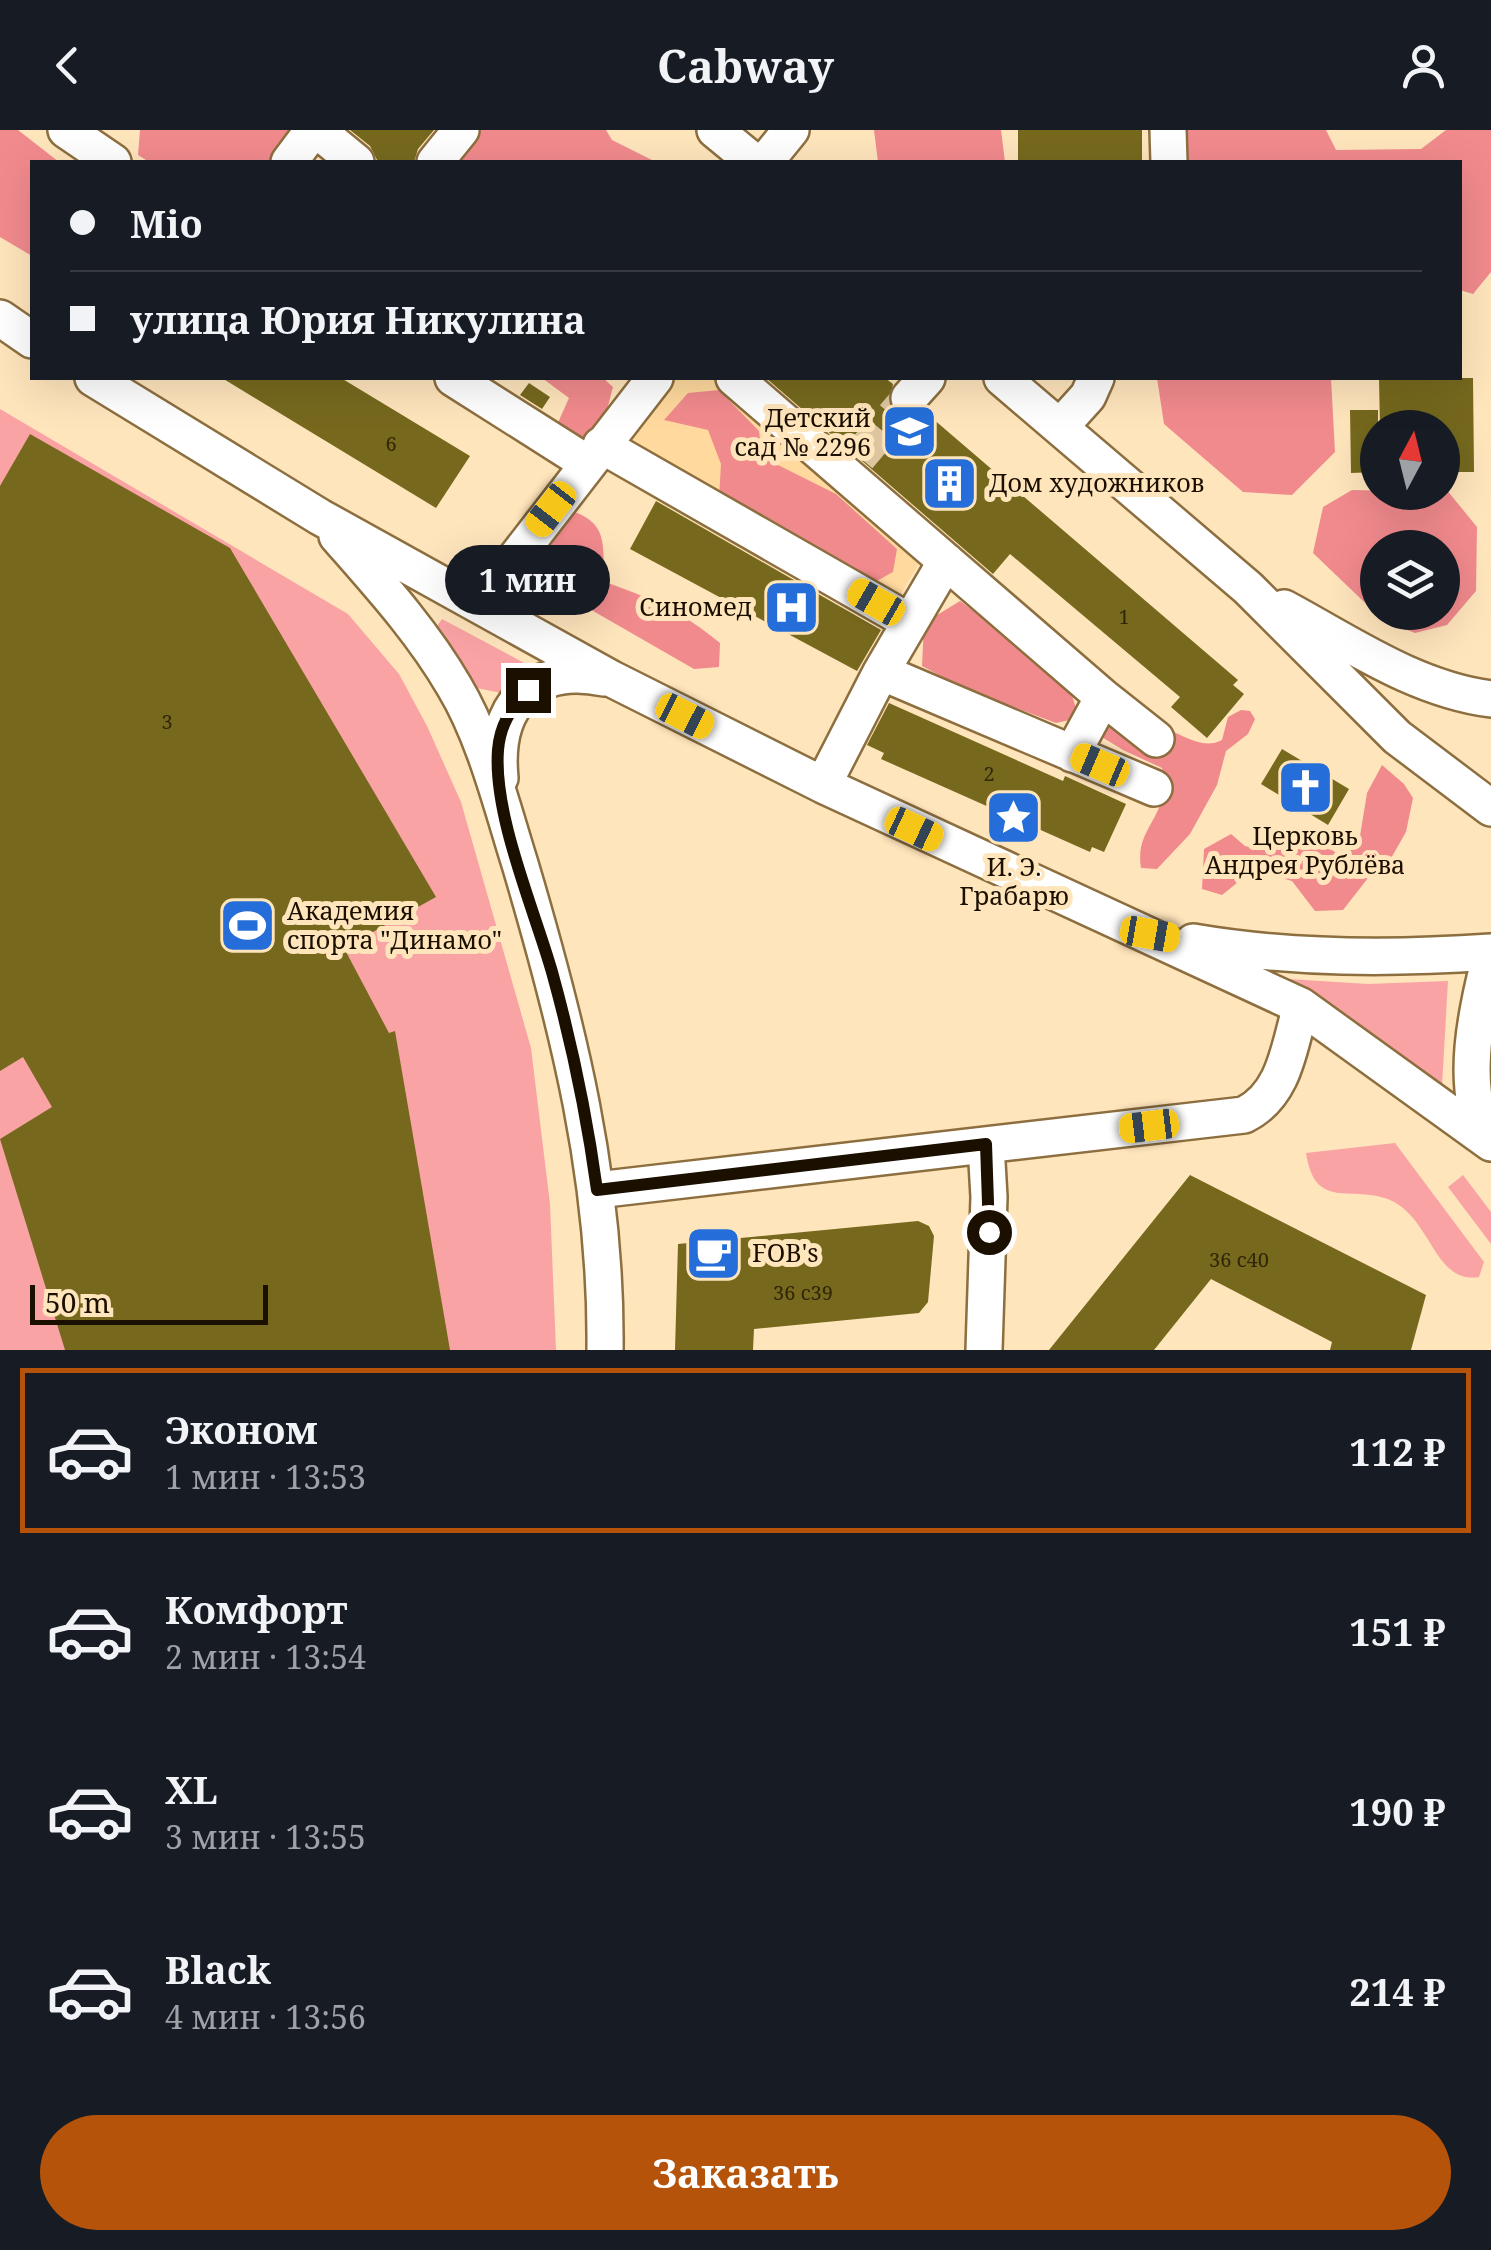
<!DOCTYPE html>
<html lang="ru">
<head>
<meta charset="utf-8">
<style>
  :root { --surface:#171b24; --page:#20242c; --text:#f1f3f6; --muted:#9ea1a6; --line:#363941; --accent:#b45309 }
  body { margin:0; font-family:"Noto Serif",serif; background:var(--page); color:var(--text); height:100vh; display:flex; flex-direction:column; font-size:38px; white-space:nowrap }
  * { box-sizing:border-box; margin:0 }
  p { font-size:32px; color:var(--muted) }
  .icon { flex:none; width:55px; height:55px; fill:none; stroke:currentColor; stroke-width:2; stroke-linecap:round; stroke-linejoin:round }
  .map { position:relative; height:1220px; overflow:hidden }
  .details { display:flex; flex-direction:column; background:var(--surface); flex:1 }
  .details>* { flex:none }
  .guide { position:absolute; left:30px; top:30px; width:1432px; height:220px; border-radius:0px; box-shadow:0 10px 40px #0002; display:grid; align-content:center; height:220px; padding:0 40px; background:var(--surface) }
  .needle { width:65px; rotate:7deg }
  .tools { position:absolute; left:1360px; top:280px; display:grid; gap:20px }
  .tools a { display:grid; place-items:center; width:100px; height:100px; border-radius:50%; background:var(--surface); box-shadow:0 10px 40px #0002; font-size:50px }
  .scale { position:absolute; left:30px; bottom:25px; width:238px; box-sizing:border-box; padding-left:10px; border:5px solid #1b0f00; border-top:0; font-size:28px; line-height:35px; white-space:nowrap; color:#1b0f00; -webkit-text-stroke:8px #ffe5bc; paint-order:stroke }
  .end { position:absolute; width:45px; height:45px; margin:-22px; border:12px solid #1b0f00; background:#fff; box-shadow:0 0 0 5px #fff }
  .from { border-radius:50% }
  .bubble { position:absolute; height:70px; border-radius:35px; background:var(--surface); box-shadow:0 10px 40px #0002; font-size:32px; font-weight:700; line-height:70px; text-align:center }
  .car { position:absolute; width:30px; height:60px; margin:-30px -15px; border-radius:12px; box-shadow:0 0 8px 2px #0007; background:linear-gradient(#f5c518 24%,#345 0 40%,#f5c518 0 76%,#345 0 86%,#f5c518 0) }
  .guide b { display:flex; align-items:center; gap:35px; height:95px; font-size:38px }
  .guide b+b { border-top:2px solid var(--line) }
  .guide i { width:25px; height:25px; background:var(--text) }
  ul { padding:18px 0 0; list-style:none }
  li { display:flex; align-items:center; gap:30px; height:165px; margin:0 20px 15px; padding:0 20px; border:5px solid transparent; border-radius:0px }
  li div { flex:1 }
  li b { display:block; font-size:38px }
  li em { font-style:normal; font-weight:700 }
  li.active { border-color:var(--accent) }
  li>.icon { width:90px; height:90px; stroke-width:1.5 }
  .button { display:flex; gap:20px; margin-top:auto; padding:20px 40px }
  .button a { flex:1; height:115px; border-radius:60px; background:var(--accent); color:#fff; font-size:40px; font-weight:700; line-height:115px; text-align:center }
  header { display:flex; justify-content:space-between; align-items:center; height:130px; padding:0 40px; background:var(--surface); font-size:45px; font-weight:700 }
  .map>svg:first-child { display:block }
  .built { fill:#ffd99e }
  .green { fill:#faa3a4 }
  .forest { fill:#f18a8d; fill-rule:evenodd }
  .building { fill:#76691e }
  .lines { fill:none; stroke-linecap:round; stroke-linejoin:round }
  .minor-tunnel { stroke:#ddc5a0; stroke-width:35; stroke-dasharray:35 18; stroke-linecap:butt }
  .minor-casing { stroke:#8d6f3f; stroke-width:40 }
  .minor { stroke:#fff; stroke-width:35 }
  .route { stroke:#1b0f00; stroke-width:12 }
  .labels { text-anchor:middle; stroke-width:10; stroke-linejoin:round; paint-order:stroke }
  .number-label { font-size:20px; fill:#322608 }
  .poi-label { font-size:25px; fill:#1b0f00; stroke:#ffe5bc; text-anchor:start }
</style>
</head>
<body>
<header><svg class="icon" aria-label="back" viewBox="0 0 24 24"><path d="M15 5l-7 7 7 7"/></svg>Cabway<svg class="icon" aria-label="person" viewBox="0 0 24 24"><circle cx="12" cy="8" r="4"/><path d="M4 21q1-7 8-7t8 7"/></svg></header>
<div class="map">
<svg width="1491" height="1220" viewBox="0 0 1491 1220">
  <rect width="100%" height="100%" fill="#ffe5bc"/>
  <path class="built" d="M674,248h43l205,180 -27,46 -273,-157z"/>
  <path class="green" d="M0,279l348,205 51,60 28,52 34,76 70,246 19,156 6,146h-556z
    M442,489l86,46 1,7 -23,22 -39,-8 -30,-60z
    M1272,848l96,6 80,-3 -6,105 -66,-49z
    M1395,1013l89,119 -5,15c-31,5 -42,-25 -56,-45 -8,-13 -19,-26 -33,-32 -39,-16 -75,12 -84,-47z
    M1463,1045l28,37v32l-43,-57z"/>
  <path class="forest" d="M0,0h18l41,32h-27v94l-32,-19z
    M140,0h153l-15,32h-129l-11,-7z
    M466,0h140l6,10 44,22h-215z
    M874,0h127l4,32h-127z
    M1181,0h145l10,20 85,-1 25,-19h45v142l-18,22 -13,-4v-128h-279z
    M542,248h61l10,9 -12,46 -30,8 -15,-14 13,-29z
    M1157,248h174l4,74 -43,43 -49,-3 -79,-68z
    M719,260l40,41 3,26 74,37 61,55 -4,23 -20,11 -79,-50 -75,-35 2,-34 -13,-34 -44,-10 24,-27z
    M1443,359h3l31,38 -1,64 -29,34 -32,8 -31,-12 -71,-68 10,-46 29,-17 90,2zM1378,418h64v64h-64z
    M566,379c44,13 36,34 39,73 46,16 78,30 115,61l-1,24 -25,2 -160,-92 6,-42z
    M960,471l58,43 53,48 8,26 -23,5 -93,-35 -41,-22 2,-43z
    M1241,580l9,1 5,8 -7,15 -22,17 -9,34 -27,49 -33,35 -16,-1c-7,-43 31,-50 21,-100l-39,-18 -31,-19 4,-14c21,3 45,4 65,10 20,6 41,24 61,13l6,-23z
    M1382,635l22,19 9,14 -7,34 -16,28 -22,18 -25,32 -28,1 -23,-30 -39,-11 -31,25 -20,-6 2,-40 27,-15 14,12 17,4 25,-24 27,10 22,17 23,-11 8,-49z"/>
  <path class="building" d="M350,0h84l-16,19 -4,13h-36l-8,-16z
    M1018,0h124v32h-124z
    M222,248h119l129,78 -34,52z
    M766,248h119l8,6 -4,20 7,10 19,4 10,-6 313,268 -5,5 11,9 -37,44 -36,-31 9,-10 -170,-143 -17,20z
    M1379,248h94l1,94h-32v-44h-62z
    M529,253l21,14 -8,12 -22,-14z
    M1350,280h28v62l-27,1z
    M30,304l200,114 206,349 -92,51 45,85 6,-2 55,319h-385l-65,-211 52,-32 -29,-50 -23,14v-585z
    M656,371l225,129 -24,41 -227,-122z
    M889,573l174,78 2,-5 61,28 -22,48 -12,-5 -2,5 -209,-93 3,-6 -17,-8z
    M1282,619l67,40 -21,36 -67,-41z
    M1190,1045l236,120 -15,55h-81l2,-8 -121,-63 -57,71h-105z
    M918,1091l11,5 5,10 -6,66 -9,11 -165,16 -1,21h-78l3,-106z"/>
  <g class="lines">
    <path class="minor-tunnel" d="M859,327l50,-59"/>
    <defs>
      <path id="minor" d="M66,0l47,32
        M317,0l39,32
        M715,0l39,32
        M1168,0l1,32
        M289,32l24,-32
        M435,32l26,-32
        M765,32l26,-32
        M0,188l32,22
        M93,248l227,139 292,162 211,106 478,221 190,137
        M453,248l134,85
        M734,248l369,319 53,42
        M1002,248l246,210 149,149 94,71
        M909,268l18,-20
        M1060,297l28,-31 8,-18
        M601,315l309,177
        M337,406c42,48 85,95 117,150 31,51 48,121 66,178 48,162 87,316 85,486
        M480,474l175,-226
        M1284,478c67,36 131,81 207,91
        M881,542l273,116
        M1072,624l31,-57
        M500,648c-7,-71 31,-115 104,-100
        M823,655l58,-113 65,-111
        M1193,812c99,17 198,17 298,10
        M1486,1008c-27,-55 -9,-128 5,-185
        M597,1060l647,-75c41,-20 45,-68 57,-109
        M984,1220l5,-153 -3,-52"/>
    </defs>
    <use href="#minor" class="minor-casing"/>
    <use href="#minor" class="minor"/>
  </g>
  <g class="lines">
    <path class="route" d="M528,560c-17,18 -28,35 -30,60 -5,65 36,159 54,222 20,72 35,145 45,218l389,-46 3,88"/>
  </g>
  <defs>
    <symbol id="school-square" viewBox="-11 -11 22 22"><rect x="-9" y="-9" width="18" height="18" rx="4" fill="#256ed9" stroke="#ffe5bc"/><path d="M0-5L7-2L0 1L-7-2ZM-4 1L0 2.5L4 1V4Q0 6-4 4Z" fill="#fff"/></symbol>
    <symbol id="building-square" viewBox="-11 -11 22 22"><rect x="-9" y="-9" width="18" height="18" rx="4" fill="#256ed9" stroke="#ffe5bc"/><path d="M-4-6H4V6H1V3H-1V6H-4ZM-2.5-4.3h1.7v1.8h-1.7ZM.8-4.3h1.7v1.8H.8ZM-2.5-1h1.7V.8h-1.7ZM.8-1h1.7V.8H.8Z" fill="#fff"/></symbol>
    <symbol id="hospital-square" viewBox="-11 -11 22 22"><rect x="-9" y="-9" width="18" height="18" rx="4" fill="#256ed9" stroke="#ffe5bc"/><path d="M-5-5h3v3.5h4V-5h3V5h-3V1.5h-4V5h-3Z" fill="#fff"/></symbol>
    <symbol id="church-square" viewBox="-11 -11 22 22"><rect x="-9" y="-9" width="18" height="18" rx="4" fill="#256ed9" stroke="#ffe5bc"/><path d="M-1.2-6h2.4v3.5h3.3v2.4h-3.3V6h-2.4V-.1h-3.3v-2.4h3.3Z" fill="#fff"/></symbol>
    <symbol id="sight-square" viewBox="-11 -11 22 22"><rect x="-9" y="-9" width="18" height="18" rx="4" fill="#256ed9" stroke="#ffe5bc"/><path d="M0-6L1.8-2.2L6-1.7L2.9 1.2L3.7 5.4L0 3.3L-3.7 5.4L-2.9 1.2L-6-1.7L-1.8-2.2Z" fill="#fff"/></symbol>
    <symbol id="stadium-square" viewBox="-11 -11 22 22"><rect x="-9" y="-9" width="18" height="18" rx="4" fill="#256ed9" stroke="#ffe5bc"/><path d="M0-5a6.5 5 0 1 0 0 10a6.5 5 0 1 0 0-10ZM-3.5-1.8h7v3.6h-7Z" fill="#fff"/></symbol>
    <symbol id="cafe-square" viewBox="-11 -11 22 22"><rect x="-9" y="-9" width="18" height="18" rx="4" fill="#256ed9" stroke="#ffe5bc"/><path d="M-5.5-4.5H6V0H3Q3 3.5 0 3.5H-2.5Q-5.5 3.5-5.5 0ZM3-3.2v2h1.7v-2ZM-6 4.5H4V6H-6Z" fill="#fff"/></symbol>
  </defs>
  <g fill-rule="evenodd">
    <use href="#school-square" x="878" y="270" width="63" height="63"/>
    <use href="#building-square" x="918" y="322" width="63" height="63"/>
    <use href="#hospital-square" x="760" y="446" width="63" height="63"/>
    <use href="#church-square" x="1274" y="626" width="63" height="63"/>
    <use href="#sight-square" x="982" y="656" width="63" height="63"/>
    <use href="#stadium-square" x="216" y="764" width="63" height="63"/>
    <use href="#cafe-square" x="682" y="1092" width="63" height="63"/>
  </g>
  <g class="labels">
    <g class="number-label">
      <text x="391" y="321">6</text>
      <text x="1124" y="494">1</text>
      <text x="167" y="599">3</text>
      <text x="989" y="651">2</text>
      <text x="1239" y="1137">36 с40</text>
      <text x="803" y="1170">36 с39</text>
    </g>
    <g class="poi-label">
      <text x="871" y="297" text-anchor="end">Детский<tspan x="871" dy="29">сад № 2296</tspan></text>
      <text x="989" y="362">Дом художников</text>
      <text x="752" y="486" text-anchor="end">Синомед</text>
      <text x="1305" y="715" text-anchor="middle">Церковь<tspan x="1305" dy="29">Андрея Рублёва</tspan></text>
      <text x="1014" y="746" text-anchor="middle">И. Э.<tspan x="1014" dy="29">Грабарю</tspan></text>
      <text x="287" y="790">Академия<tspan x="287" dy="29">спорта "Динамо"</tspan></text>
      <text x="752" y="1132">FOB's</text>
    </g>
  </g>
</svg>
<div class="tools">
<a><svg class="needle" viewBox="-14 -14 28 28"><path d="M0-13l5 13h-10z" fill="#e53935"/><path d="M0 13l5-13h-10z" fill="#9ea1a6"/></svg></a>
<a><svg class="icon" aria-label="layers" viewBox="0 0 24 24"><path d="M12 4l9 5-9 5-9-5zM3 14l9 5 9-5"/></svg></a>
</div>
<div class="scale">50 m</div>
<i class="end from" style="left:989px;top:1102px"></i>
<i class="end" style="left:528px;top:560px"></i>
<div class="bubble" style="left:445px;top:415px;width:165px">1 мин</div>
<i class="car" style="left:551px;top:379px;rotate:218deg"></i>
<i class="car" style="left:876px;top:472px;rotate:300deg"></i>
<i class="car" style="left:685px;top:586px;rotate:117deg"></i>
<i class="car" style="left:1100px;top:635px;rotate:293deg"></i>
<i class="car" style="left:914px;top:699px;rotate:115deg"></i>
<i class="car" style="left:1150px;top:804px;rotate:100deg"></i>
<i class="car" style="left:1149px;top:996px;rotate:263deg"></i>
<div class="guide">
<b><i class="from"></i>Mio</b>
<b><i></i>улица Юрия Никулина</b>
</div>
</div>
<section class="details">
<ul>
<li class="active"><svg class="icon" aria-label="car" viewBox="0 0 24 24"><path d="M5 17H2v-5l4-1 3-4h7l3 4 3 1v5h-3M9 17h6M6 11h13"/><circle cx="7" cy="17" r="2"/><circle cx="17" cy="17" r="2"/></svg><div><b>Эконом</b><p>1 мин · 13:53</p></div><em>112 ₽</em></li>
<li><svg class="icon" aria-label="car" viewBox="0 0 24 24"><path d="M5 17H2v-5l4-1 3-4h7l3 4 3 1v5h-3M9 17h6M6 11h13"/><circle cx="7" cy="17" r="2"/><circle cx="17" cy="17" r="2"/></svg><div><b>Комфорт</b><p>2 мин · 13:54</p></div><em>151 ₽</em></li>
<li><svg class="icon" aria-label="car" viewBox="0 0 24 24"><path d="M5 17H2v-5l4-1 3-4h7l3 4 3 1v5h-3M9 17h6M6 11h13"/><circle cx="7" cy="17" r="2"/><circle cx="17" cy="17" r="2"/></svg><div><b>XL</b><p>3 мин · 13:55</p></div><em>190 ₽</em></li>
<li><svg class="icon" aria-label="car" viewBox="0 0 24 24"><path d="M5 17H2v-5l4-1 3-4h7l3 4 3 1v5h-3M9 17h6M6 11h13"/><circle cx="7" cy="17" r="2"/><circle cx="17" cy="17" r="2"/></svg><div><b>Black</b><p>4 мин · 13:56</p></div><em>214 ₽</em></li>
</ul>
<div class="button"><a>Заказать</a></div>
</section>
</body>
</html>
